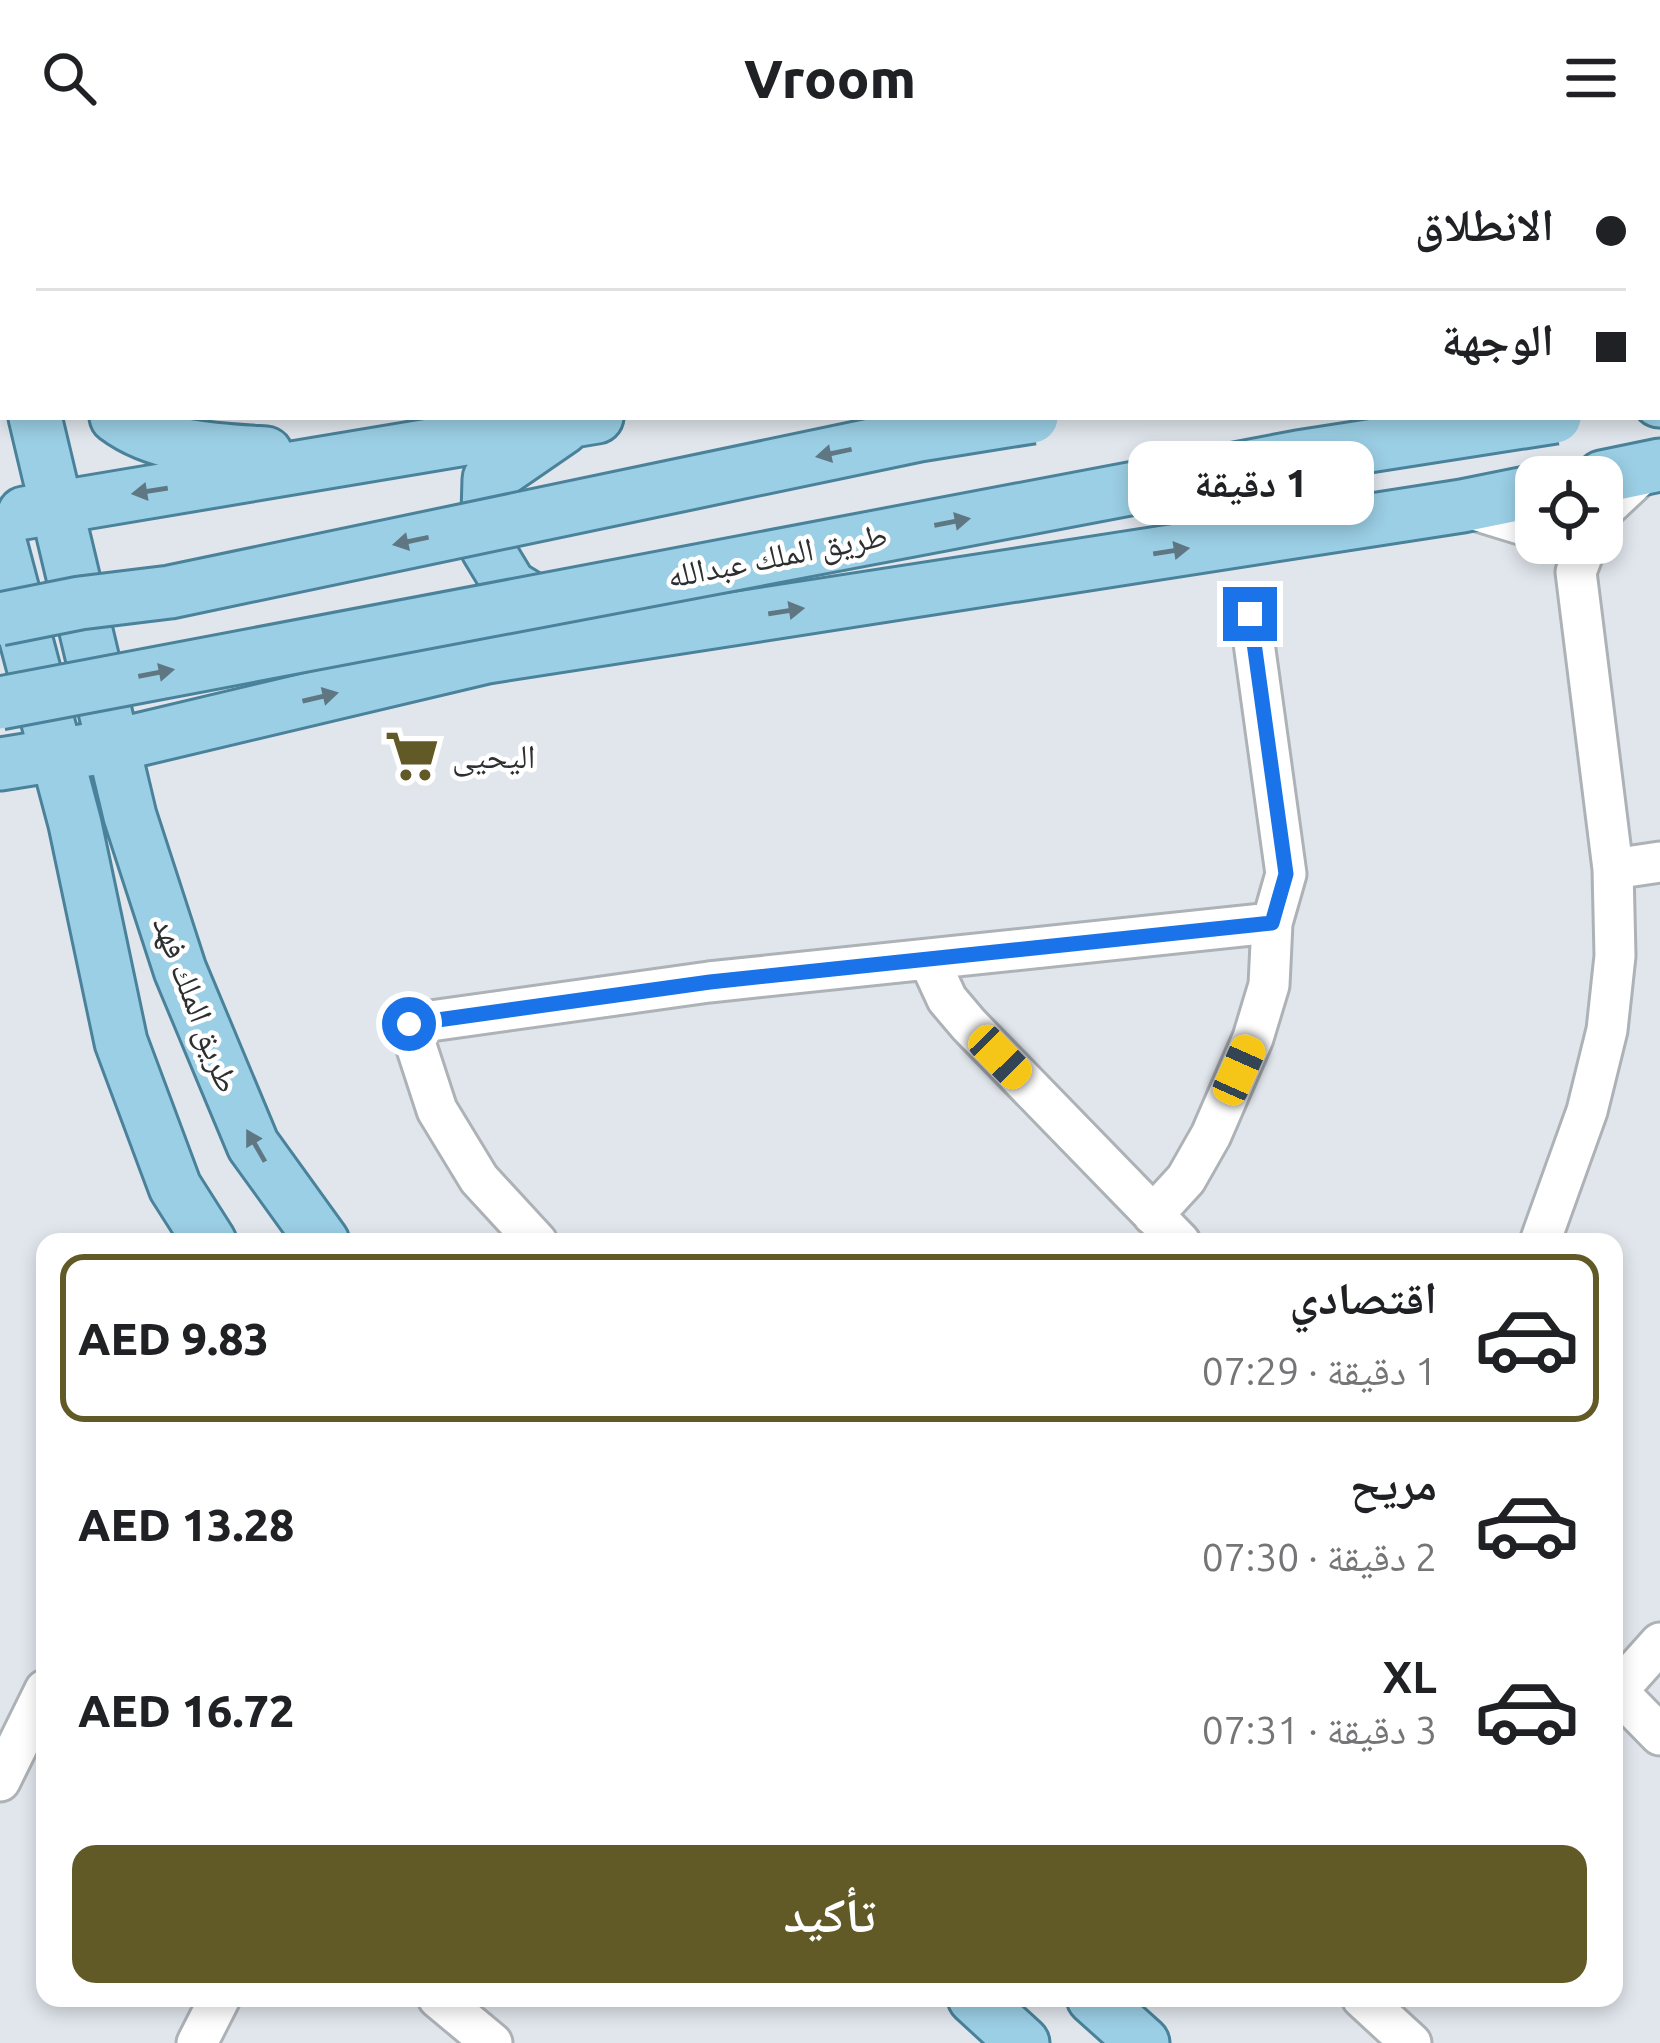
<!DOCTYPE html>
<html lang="ar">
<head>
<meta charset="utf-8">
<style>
  :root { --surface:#fff; --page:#f6f6f6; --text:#202124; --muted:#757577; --line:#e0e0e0; --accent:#615a26 }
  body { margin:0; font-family:Ubuntu,"Noto Naskh Arabic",sans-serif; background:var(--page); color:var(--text); direction:rtl; height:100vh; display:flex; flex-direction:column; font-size:45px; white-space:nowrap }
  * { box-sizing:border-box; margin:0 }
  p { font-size:39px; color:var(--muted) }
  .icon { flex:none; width:66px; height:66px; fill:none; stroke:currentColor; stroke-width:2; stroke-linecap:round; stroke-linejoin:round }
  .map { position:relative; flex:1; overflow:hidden; direction:ltr }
  .details { position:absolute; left:36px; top:1077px; width:1587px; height:774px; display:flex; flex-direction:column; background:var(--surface); border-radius:24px; box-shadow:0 6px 18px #0003; direction:rtl }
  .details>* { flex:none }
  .guide { position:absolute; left:0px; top:0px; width:1662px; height:264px; box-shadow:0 6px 18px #0003; direction:rtl; display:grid; align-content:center; height:264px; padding:0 36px; background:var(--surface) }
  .controls { position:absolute; left:1515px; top:300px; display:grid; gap:24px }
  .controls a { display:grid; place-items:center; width:108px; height:108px; border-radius:24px; background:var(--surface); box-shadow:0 6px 18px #0003; font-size:60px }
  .end { position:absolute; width:54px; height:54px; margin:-27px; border:15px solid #1a73e8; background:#fff; box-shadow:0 0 0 6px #fff }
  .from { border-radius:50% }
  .bubble { position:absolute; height:84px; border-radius:24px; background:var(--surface); box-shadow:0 6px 18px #0003; font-size:39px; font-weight:800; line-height:84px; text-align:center; direction:rtl }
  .car { position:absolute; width:36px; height:72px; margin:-36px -18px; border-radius:15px; box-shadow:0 0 9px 3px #0007; background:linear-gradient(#f5c518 24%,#345 0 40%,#f5c518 0 76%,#345 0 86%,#f5c518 0) }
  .guide b { display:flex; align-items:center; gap:42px; height:114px; font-size:45px }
  .guide b+b { border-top:3px solid var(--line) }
  .guide i { width:30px; height:30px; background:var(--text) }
  ul { padding:21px 0 0; list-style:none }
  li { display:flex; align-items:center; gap:36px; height:168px; margin:0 24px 18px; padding:0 12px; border:6px solid transparent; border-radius:24px }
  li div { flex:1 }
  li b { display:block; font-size:45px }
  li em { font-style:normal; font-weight:800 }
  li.active { border-color:var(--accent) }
  li>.icon { width:108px; height:108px; stroke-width:1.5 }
  .cta { display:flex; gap:24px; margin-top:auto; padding:24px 36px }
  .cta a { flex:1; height:138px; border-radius:24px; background:var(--accent); color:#fff; font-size:48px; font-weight:800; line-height:138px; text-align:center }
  header { display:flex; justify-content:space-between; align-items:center; height:156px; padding:0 36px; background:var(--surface); font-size:54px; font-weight:800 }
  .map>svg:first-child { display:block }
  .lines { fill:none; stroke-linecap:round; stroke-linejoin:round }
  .minor-casing { stroke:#adb2b7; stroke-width:45 }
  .major-casing { stroke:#49829a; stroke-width:57 }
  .minor { stroke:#fff; stroke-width:39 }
  .major { stroke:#9bcfe5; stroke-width:51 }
  .major-bridge-casing { stroke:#49829a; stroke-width:57; stroke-linecap:butt }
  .major-bridge { stroke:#9bcfe5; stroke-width:51 }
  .oneway { fill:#5e7782 }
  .route { stroke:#1a73e8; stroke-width:15 }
  .labels { text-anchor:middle; stroke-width:9; stroke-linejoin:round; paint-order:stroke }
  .street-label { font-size:33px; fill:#2d2f31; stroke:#fff }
  .poi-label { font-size:33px; fill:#2d2f31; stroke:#fff; text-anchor:start }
</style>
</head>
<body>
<header><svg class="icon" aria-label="menu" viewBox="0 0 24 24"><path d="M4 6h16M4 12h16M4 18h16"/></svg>Vroom<svg class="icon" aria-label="search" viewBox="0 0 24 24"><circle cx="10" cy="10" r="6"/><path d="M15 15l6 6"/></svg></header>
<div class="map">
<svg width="1660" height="1887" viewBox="0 0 1660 1887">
  <rect width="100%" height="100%" fill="#e0e6ec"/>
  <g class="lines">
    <defs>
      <path id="minor" d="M812,0l1,3
        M860,0l1,3
        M1462,350l65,20 9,8
        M1602,355l47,-44
        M1613,713l47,-7
        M929,804l18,39 22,26 211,217
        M1153,1059l33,-36 25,-44 42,-97 16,-53 3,-62 14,-49 -36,-260
        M537,1086l-58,-63 -42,-69 -28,-86 300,-42 563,-59
        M1540,1086l47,-131 20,-81 8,-74 -2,-87 -37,-297 11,-29
        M1614,1532l46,47
        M1617,1535l43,-48
        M0,1625l45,-91
        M438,1842l54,45
        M1362,1842l49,45
        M197,1887l23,-45"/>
      <path id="major" d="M0,37l3,10
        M1659,88h1
        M0,102l3,14
        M1659,162h1
        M1659,245h1
        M35,261l95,399 50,154 73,175 70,97
        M116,261c41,31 101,33 150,36
        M1602,321l58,-12
        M24,357l573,-96
        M0,386l75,282 46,218 54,145 35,55
        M561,461l-51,-31 -23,-38 2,-69 74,-51
        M0,608l112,-18 375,-89 975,-151 74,-15
        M974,1842l49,45
        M1093,1842l50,45"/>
    </defs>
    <use href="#minor" class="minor-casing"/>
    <use href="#major" class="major-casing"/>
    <use href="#minor" class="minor"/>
    <use href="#major" class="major"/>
    <defs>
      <path id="major-bridge" d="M0,463l80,-16 90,-11 749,-157 113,-18
        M0,547l1298,-246 257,-40"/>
    </defs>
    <use href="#major-bridge" class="major-bridge-casing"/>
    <use href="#major-bridge" class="major-bridge"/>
  </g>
  <defs><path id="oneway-solid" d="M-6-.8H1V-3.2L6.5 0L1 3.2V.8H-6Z" transform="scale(3)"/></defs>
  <g class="oneway">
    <use href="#oneway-solid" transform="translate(834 297) rotate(168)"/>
    <use href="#oneway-solid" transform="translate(150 335) rotate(171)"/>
    <use href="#oneway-solid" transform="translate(952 366) rotate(-11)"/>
    <use href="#oneway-solid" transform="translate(411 385) rotate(168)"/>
    <use href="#oneway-solid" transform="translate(1171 395) rotate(-9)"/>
    <use href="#oneway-solid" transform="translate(786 455) rotate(-9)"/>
    <use href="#oneway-solid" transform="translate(156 517) rotate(-11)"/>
    <use href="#oneway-solid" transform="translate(320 541) rotate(-13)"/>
    <use href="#oneway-solid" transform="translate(256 990) rotate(-120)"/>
  </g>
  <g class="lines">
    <path class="route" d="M409,868l301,-42 562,-59 14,-49 -36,-260"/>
  </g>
  <defs>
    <symbol id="supermarket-bare" viewBox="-9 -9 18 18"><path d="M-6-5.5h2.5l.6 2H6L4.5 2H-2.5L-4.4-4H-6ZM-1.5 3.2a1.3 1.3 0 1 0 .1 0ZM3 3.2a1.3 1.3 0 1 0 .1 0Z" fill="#615a26" stroke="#fff" stroke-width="2.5" paint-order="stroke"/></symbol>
  </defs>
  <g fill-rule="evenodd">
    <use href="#supermarket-bare" x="374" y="562" width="76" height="76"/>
  </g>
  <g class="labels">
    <g class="street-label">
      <text transform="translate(777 399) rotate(-11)" y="12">طريق الملك عبدالله</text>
      <text transform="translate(197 848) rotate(69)" y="12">طريق الملك فهد</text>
    </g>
    <g class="poi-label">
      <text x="452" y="612">اليحيى</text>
    </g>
  </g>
</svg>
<div class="controls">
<a><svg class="icon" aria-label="locate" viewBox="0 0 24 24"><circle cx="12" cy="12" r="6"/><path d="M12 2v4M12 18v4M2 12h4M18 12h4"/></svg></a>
</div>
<i class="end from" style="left:409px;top:868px"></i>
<i class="end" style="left:1250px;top:458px"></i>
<div class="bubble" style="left:1128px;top:285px;width:246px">1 دقيقة</div>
<i class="car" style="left:1000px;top:901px;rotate:136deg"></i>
<i class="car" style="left:1239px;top:914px;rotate:24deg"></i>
<div class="guide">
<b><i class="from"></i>الانطلاق</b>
<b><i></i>الوجهة</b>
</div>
<section class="details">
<ul>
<li class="active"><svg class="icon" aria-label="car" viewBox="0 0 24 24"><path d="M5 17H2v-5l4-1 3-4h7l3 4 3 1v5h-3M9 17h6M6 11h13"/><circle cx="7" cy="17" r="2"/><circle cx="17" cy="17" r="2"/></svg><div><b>اقتصادي</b><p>1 دقيقة · 07:29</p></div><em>AED 9.83</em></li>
<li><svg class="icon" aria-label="car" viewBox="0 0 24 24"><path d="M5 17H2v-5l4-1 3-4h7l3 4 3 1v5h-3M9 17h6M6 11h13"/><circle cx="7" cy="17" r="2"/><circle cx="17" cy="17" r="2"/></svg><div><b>مريح</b><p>2 دقيقة · 07:30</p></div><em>AED 13.28</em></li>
<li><svg class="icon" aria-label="car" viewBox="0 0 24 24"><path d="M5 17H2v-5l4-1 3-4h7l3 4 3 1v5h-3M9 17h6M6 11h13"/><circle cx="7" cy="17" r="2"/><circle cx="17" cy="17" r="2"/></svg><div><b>XL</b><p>3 دقيقة · 07:31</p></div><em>AED 16.72</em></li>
</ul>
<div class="cta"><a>تأكيد</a></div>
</section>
</div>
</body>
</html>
